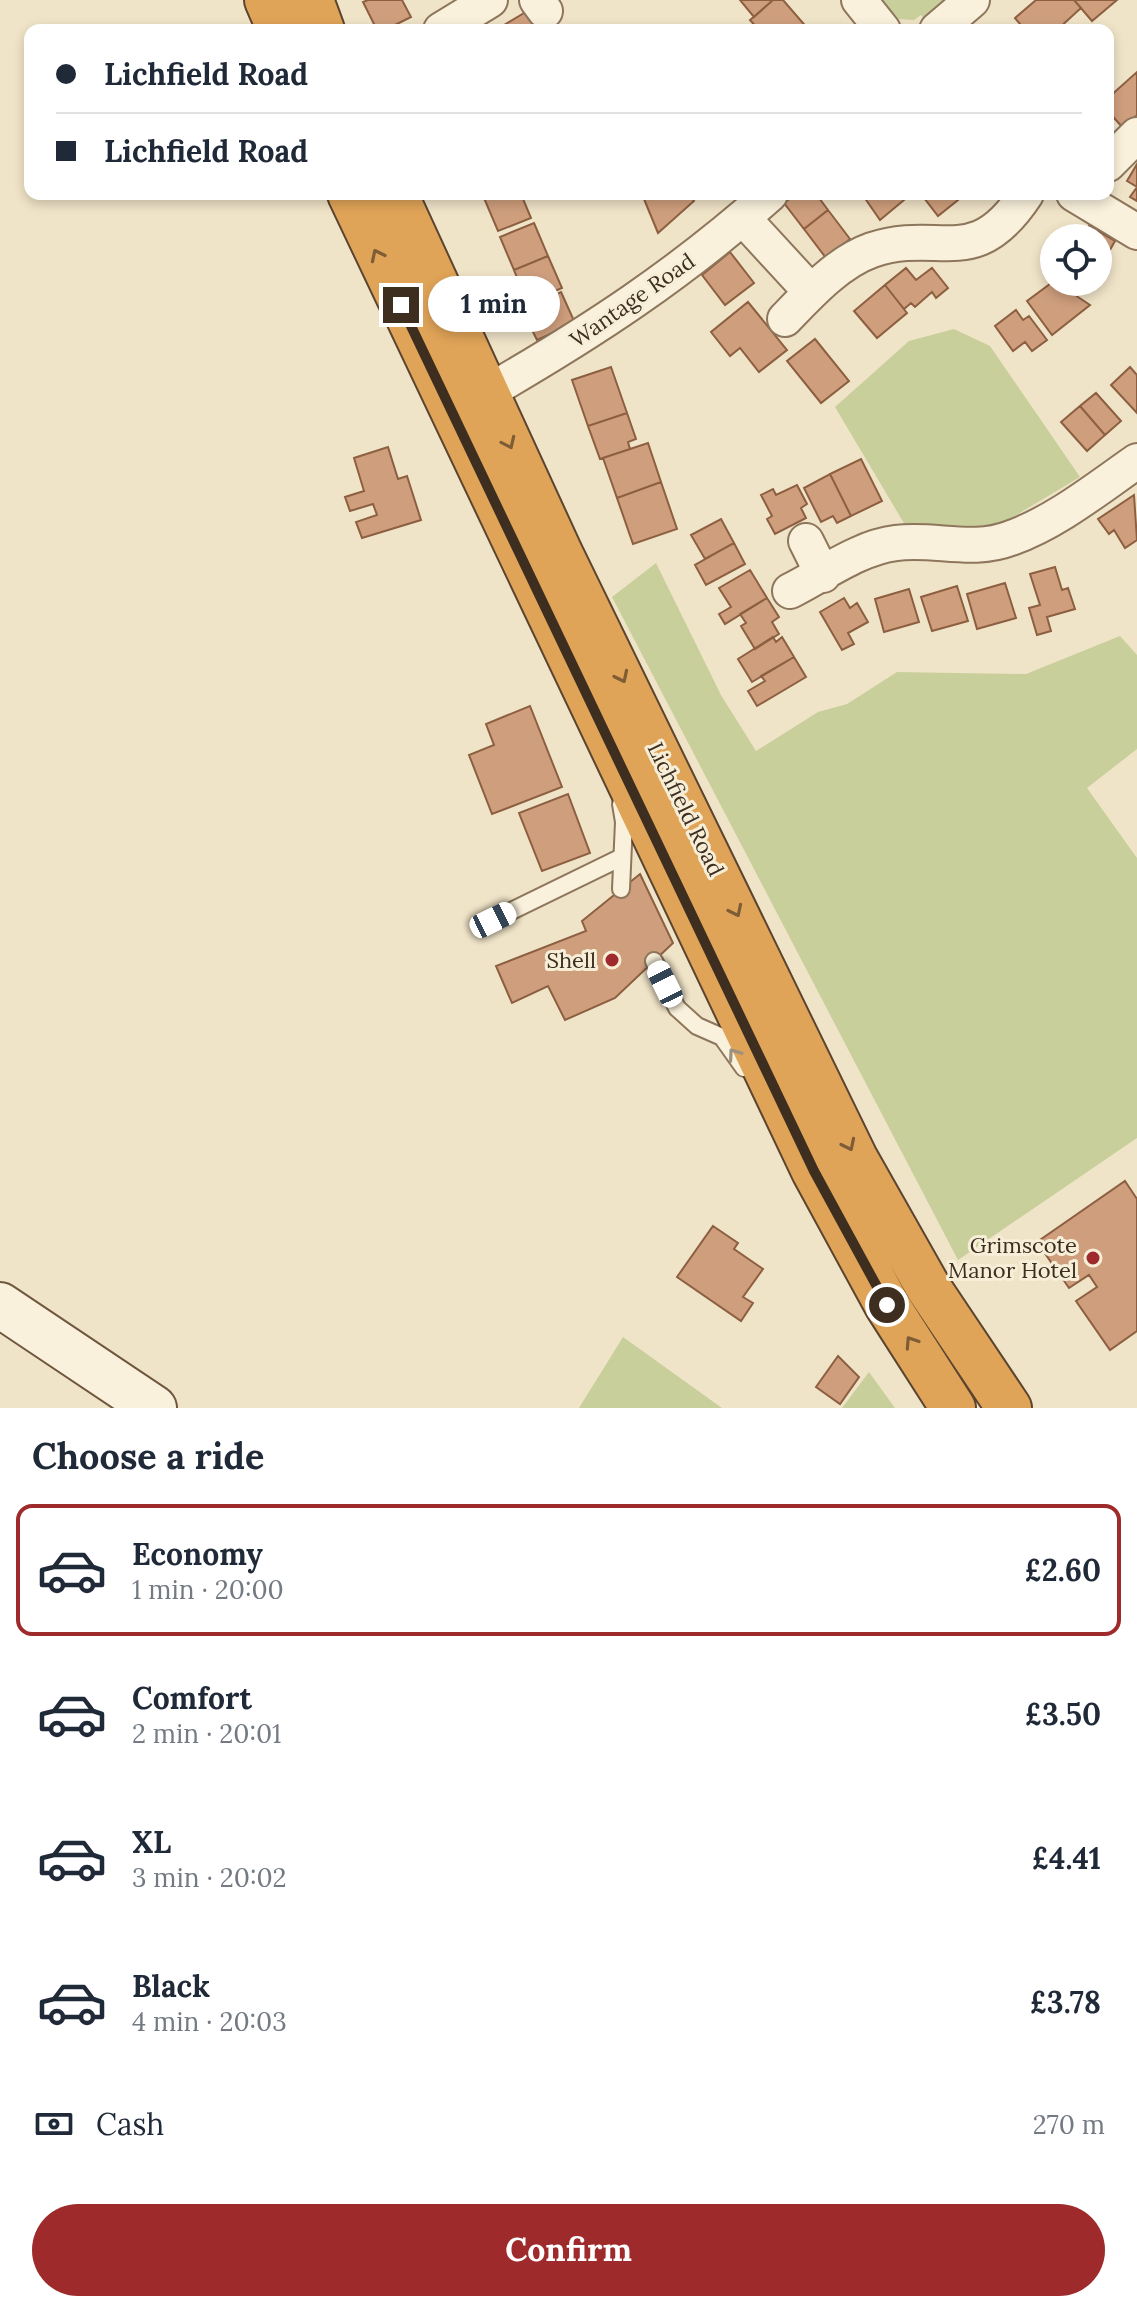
<!DOCTYPE html>
<html lang="en">
<head>
<meta charset="utf-8">
<style>
  :root { --surface:#fff; --page:#f2f2f3; --text:#1f2937; --muted:#747a83; --line:#e0e1e3; --accent:#9e2a2b }
  body { margin:0; font-family:Lora,serif; background:var(--page); color:var(--text); height:100vh; display:flex; flex-direction:column; font-size:30px; white-space:nowrap }
  * { box-sizing:border-box; margin:0 }
  p { font-size:26px; color:var(--muted) }
  .icon { flex:none; width:44px; height:44px; fill:none; stroke:currentColor; stroke-width:2; stroke-linecap:round; stroke-linejoin:round }
  .map { position:relative; height:1408px; overflow:hidden }
  .panel { display:flex; flex-direction:column; background:var(--surface); flex:1 }
  .panel>* { flex:none }
  .hud { position:absolute; left:24px; top:24px; width:1090px; height:176px; border-radius:16px; box-shadow:0 4px 12px #0003; display:grid; align-content:center; height:176px; padding:0 32px; background:var(--surface) }
  .controls { position:absolute; left:1040px; top:224px; display:grid; gap:16px }
  .controls a { display:grid; place-items:center; width:72px; height:72px; border-radius:50%; background:var(--surface); box-shadow:0 4px 12px #0003; font-size:40px }
  .end { position:absolute; width:36px; height:36px; margin:-18px; border:10px solid #3d2e20; background:#fff; box-shadow:0 0 0 4px #fff }
  .from { border-radius:50% }
  .bubble { position:absolute; height:56px; border-radius:28px; background:var(--surface); box-shadow:0 4px 12px #0003; font-size:26px; font-weight:700; line-height:56px; text-align:center }
  .car { position:absolute; width:24px; height:48px; margin:-24px -12px; border-radius:10px; box-shadow:0 0 6px 2px #0007; background:linear-gradient(#fff 24%,#345 0 40%,#fff 0 76%,#345 0 86%,#fff 0) }
  .hud b { display:flex; align-items:center; gap:28px; height:76px; font-size:30px }
  .hud b+b { border-top:2px solid var(--line) }
  .hud i { width:20px; height:20px; background:var(--text) }
  ul { padding:0; list-style:none }
  li { display:flex; align-items:center; gap:24px; height:132px; margin:0 16px 12px; padding:0 16px; border:4px solid transparent; border-radius:16px }
  li div { flex:1 }
  li b { display:block; font-size:30px }
  li em { font-style:normal; font-weight:700 }
  li.active { border-color:var(--accent) }
  li>.icon { width:72px; height:72px; stroke-width:1.5 }
  h2 { padding:0 32px; font-size:36px; line-height:96px }
  .pay { display:flex; align-items:center; gap:20px; height:88px; padding:0 32px; font-size:30px }
  .pay p { margin-inline-start:auto }
  .primary-button { display:flex; gap:16px; margin-top:auto; padding:16px 32px }
  .primary-button a { flex:1; height:92px; border-radius:48px; background:var(--accent); color:#fff; font-size:32px; font-weight:700; line-height:92px; text-align:center }
  .map>svg:first-child { display:block }
  .green { fill:#c9cf9b }
  .building { fill:#cf9f7d; stroke:#8d5f41; stroke-width:2 }
  .lines { fill:none; stroke-linecap:round; stroke-linejoin:round }
  .lane-casing { stroke:#8d765c; stroke-width:20 }
  .street-casing { stroke:#8d765c; stroke-width:38 }
  .secondary-casing { stroke:#6f573f; stroke-width:48 }
  .highway-casing { stroke:#5b4430; stroke-width:48 }
  .lane { stroke:#faf1dc; stroke-width:16 }
  .street { stroke:#faf1dc; stroke-width:34 }
  .secondary { stroke:#faf1dc; stroke-width:44 }
  .highway { stroke:#e0a458; stroke-width:44 }
  .oneway { stroke:#7e5d36 }
  .oneway2 { stroke:#9c907e }
  .route { stroke:#3d2e20; stroke-width:10 }
  .poi-dot { fill:#9e2a2b; stroke:#f7eed8; stroke-width:3 }
  .labels { text-anchor:middle; stroke-width:6; stroke-linejoin:round; paint-order:stroke }
  .street-label { font-size:22px; fill:#3d2e20; stroke:#f7eed8 }
  .poi-label { font-size:22px; fill:#3d2e20; stroke:#f7eed8; text-anchor:end }
</style>
</head>
<body>
<div class="map">
<svg width="1137" height="1408" viewBox="0 0 1137 1408">
  <rect width="100%" height="100%" fill="#f0e4c8"/>
  <path class="green" d="M880,0h76l-30,21 -5,-6 -7,5 -15,-1z
    M954,329l36,17 90,131 -82,49 -93,-1 -70,-118 74,-66z
    M656,563l65,132 35,56 62,-39 29,-8 50,-32 129,2 94,-38 17,19v94l-50,39 50,70v280l-179,122 -346,-663z
    M623,1337l99,71h-143z
    M869,1372l26,36h-53z"/>
  <path class="building" d="M368,0h34l9,17 -26,13h-8l-14,-28z
    M740,0h33l-19,17z
    M773,0h10l26,30h-50l-9,-10z
    M1036,0h38l7,8 -24,22h-32l-10,-12z
    M1074,0h43l-25,21z
    M529,10l12,20h-34l-3,-5z
    M1137,72v43l-14,13 -15,-17v-13z
    M1137,164v37l-7,-4 7,-10 -10,-6z
    M494,194h27l10,24 -33,13 -14,-33z
    M651,194h37l6,7 -36,32 -14,-34z
    M796,194h20l12,16 -24,19 -20,-26z
    M862,194h47l1,1 -30,25z
    M921,194h32l5,6 -20,16z
    M828,210l22,29 -24,19 -22,-29z
    M534,223l14,33 -34,14 -14,-33z
    M1089,226l26,15 -17,30v-33h-16z
    M730,252l24,31 -29,22 -23,-30z
    M548,256l14,32 -35,15 -13,-33z
    M906,268l10,12 16,-12 16,20 -12,10 -4,-6 -17,15 -4,-4 -7,6 -19,-24z
    M1054,281l36,24 -38,30 -25,-34z
    M1063,282h29l-8,12z
    M885,285l22,28 -30,25 -23,-27z
    M561,292l14,31 -38,17 -6,-12 5,-2 -8,-18z
    M748,302l39,48 -28,22 -19,-24 -10,8 -19,-24z
    M1016,310l7,10 6,-4 18,24 -15,11 -7,-9 -12,9 -18,-25z
    M815,339l34,42 -28,22 -34,-42z
    M611,367l16,46 -39,13 -16,-46z
    M1130,367l7,8v38l-26,-28z
    M1096,393l25,28 -16,14 -25,-29z
    M1080,406l25,29 -18,16 -26,-29z
    M627,413l9,26 -8,3 2,7 -30,10 -12,-33z
    M648,443l13,39 -44,16 -14,-40z
    M388,447l10,32 9,-3 14,44 -59,18 -6,-16 21,-7 -4,-11 -23,7 -5,-14 19,-6 -10,-33z
    M861,459l21,42 -31,15 -21,-42z
    M830,474l21,42 -14,7 -4,-7 -12,6 -17,-34z
    M661,482l16,47 -44,15 -16,-46z
    M797,485l10,19 -6,4 5,10 -31,16 -8,-15 5,-3 -11,-21 12,-6 3,6z
    M1134,495l3,45 -12,8 -11,-18 -5,4 -11,-15z
    M721,519l13,24 -29,16 -14,-24z
    M734,543l11,21 -39,21 -11,-20z
    M1055,567l7,23 6,-2 7,21 -28,8 4,14 -14,4 -8,-27 11,-3 -10,-31z
    M750,570l17,28 -42,26 -6,-10 12,-7 -12,-19z
    M1005,583l11,35 -39,11 -10,-35z
    M957,586l11,35 -36,10 -11,-34z
    M909,589l10,33 -35,10 -9,-33z
    M767,598l12,19 -7,5 7,12 -24,15 -14,-23 5,-3 -6,-9z
    M844,598l6,10 7,-5 11,19 -20,11 6,11 -12,6 -22,-38z
    M773,637l3,5 6,-5 12,20 -42,25 -14,-23z
    M794,657l12,20 -49,29 -9,-15 17,-10 -4,-5z
    M530,706l32,81 -70,27 -23,-59 25,-10 -8,-21z
    M568,794l22,59 -48,18 -23,-58z
    M640,874l33,69 -58,55 -50,22 -17,-34 -36,17 -16,-37 90,-35 -4,-10z
    M1125,1181l12,18v132l-27,19 -34,-49 21,-14 -8,-12 -20,13 -32,-46z
    M713,1226l25,17 -4,6 29,20 -20,28 10,6 -12,18 -64,-44z
    M838,1356l21,21 -19,27 -24,-17z"/>
  <g class="lines">
    <defs>
      <path id="lane" d="M621,804l3,18 -3,67
        M493,920l127,-62
        M654,961l23,47 20,18 25,11 22,31"/>
      <path id="street" d="M537,0l8,11
        M859,0l24,30
        M441,30l49,-30
        M937,30l35,-30
        M1108,164l29,-29
        M1074,194l63,38
        M754,230l57,62
        M785,319c24,-25 53,-57 87,-69 69,-23 102,23 154,-56
        M486,393c104,-60 193,-118 284,-199
        M806,541l17,34
        M790,591c32,-16 70,-44 106,-48 40,-5 76,10 115,-5 45,-16 87,-50 126,-77"/>
      <path id="secondary" d="M0,1305l154,103"/>
      <path id="highway" d="M267,0l13,30
        M311,0l11,30
        M350,194l464,977 73,134 66,103
        M395,194l165,359 295,605 73,129 81,121"/>
    </defs>
    <use href="#lane" class="lane-casing"/>
    <use href="#street" class="street-casing"/>
    <use href="#secondary" class="secondary-casing"/>
    <use href="#highway" class="highway-casing"/>
    <use href="#lane" class="lane"/>
    <use href="#street" class="street"/>
    <use href="#secondary" class="secondary"/>
    <use href="#highway" class="highway"/>
  </g>
  <defs><path id="oneway-chevron" d="M-2-3.5L2.5 0L-2 3.5" fill="none" stroke-width="1.6" stroke-linecap="round" stroke-linejoin="round" transform="scale(2)"/></defs>
  <g class="oneway">
    <use href="#oneway-chevron" transform="translate(377 255) rotate(-116)"/>
    <use href="#oneway-chevron" transform="translate(509 443) rotate(65)"/>
    <use href="#oneway-chevron" transform="translate(622 677) rotate(64)"/>
    <use href="#oneway-chevron" transform="translate(736 911) rotate(64)"/>
    <use href="#oneway-chevron" transform="translate(849 1145) rotate(64)"/>
    <use href="#oneway-chevron" transform="translate(911 1342) rotate(-123)"/>
  </g>
  <use class="oneway2" href="#oneway-chevron" transform="translate(734 1054) rotate(-125)"/>
  <g class="lines">
    <path class="route" d="M401,305l413,866 73,134"/>
  </g>
  <g class="poi-dot">
    <circle cx="612" cy="960" r="8"/>
    <circle cx="1093" cy="1258" r="8"/>
  </g>
  <g class="labels">
    <g class="street-label">
      <text transform="translate(632 300) rotate(-35)" y="8">Wantage Road</text>
      <text transform="translate(686 809) rotate(64)" y="8">Lichfield Road</text>
    </g>
    <g class="poi-label">
      <text x="596" y="968">Shell</text>
      <text x="1077" y="1253">Grimscote<tspan x="1077" dy="25">Manor Hotel</tspan></text>
    </g>
  </g>
</svg>
<div class="controls">
<a><svg class="icon" aria-label="locate" viewBox="0 0 24 24"><circle cx="12" cy="12" r="6"/><path d="M12 2v4M12 18v4M2 12h4M18 12h4"/></svg></a>
</div>
<i class="end from" style="left:887px;top:1305px"></i>
<i class="end" style="left:401px;top:305px"></i>
<div class="bubble" style="left:428px;top:276px;width:132px">1 min</div>
<i class="car" style="left:493px;top:920px;rotate:64deg"></i>
<i class="car" style="left:665px;top:984px;rotate:334deg"></i>
<div class="hud">
<b><i class="from"></i>Lichfield Road</b>
<b><i></i>Lichfield Road</b>
</div>
</div>
<section class="panel">
<h2>Choose a ride</h2>
<ul>
<li class="active"><svg class="icon" aria-label="car" viewBox="0 0 24 24"><path d="M5 17H2v-5l4-1 3-4h7l3 4 3 1v5h-3M9 17h6M6 11h13"/><circle cx="7" cy="17" r="2"/><circle cx="17" cy="17" r="2"/></svg><div><b>Economy</b><p>1 min · 20:00</p></div><em>£2.60</em></li>
<li><svg class="icon" aria-label="car" viewBox="0 0 24 24"><path d="M5 17H2v-5l4-1 3-4h7l3 4 3 1v5h-3M9 17h6M6 11h13"/><circle cx="7" cy="17" r="2"/><circle cx="17" cy="17" r="2"/></svg><div><b>Comfort</b><p>2 min · 20:01</p></div><em>£3.50</em></li>
<li><svg class="icon" aria-label="car" viewBox="0 0 24 24"><path d="M5 17H2v-5l4-1 3-4h7l3 4 3 1v5h-3M9 17h6M6 11h13"/><circle cx="7" cy="17" r="2"/><circle cx="17" cy="17" r="2"/></svg><div><b>XL</b><p>3 min · 20:02</p></div><em>£4.41</em></li>
<li><svg class="icon" aria-label="car" viewBox="0 0 24 24"><path d="M5 17H2v-5l4-1 3-4h7l3 4 3 1v5h-3M9 17h6M6 11h13"/><circle cx="7" cy="17" r="2"/><circle cx="17" cy="17" r="2"/></svg><div><b>Black</b><p>4 min · 20:03</p></div><em>£3.78</em></li>
</ul>
<div class="pay"><svg class="icon" aria-label="cash" viewBox="0 0 24 24"><path d="M3 7h18v10H3z"/><circle cx="12" cy="12" r="2"/></svg>Cash<p>270 m</p></div>
<div class="primary-button"><a>Confirm</a></div>
</section>
</body>
</html>
